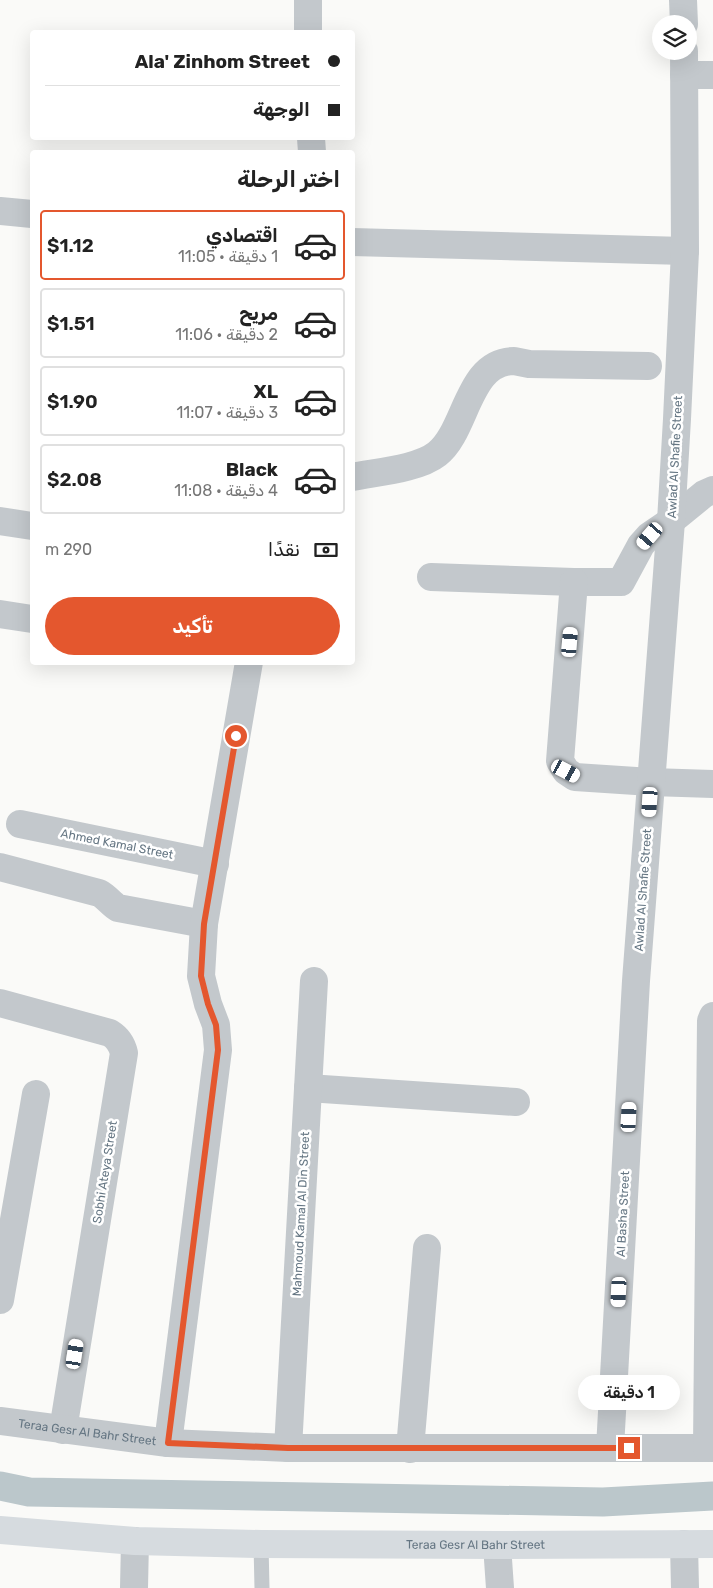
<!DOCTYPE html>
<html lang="ar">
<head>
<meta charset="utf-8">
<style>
  :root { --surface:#fff; --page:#f2f2f2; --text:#222; --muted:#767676; --line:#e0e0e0; --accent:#e4572e }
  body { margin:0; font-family:Rubik,Vazirmatn,sans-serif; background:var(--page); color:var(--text); direction:rtl; height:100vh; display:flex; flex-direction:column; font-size:19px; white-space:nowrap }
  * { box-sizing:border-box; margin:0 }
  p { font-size:16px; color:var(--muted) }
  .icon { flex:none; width:28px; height:28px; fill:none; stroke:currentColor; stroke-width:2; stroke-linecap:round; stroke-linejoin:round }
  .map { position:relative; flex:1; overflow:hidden; direction:ltr }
  .sheet { position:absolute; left:30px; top:150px; width:325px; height:515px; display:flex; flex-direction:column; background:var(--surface); border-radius:5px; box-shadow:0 5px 20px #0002; direction:rtl }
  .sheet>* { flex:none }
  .hud { position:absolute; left:30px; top:30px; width:325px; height:110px; border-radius:5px; box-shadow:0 5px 20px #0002; direction:rtl; display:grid; align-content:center; height:110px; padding:0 15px; background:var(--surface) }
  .fabs { position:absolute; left:652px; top:15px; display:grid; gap:10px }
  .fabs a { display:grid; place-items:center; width:45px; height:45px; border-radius:50%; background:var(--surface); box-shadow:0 5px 20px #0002; font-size:25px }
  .end { position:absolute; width:22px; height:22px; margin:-11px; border:6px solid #e4572e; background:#fff; box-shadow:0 0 0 2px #fff }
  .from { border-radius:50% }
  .bubble { position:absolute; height:35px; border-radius:18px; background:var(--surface); box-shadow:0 5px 20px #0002; font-size:16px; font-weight:600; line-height:35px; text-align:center; direction:rtl }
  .car { position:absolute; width:15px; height:30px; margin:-15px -8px; border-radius:6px; box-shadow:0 0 4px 1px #0007; background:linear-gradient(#fff 24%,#345 0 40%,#fff 0 76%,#345 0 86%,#fff 0) }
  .hud b { display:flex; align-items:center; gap:18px; height:48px; font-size:19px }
  .hud b+b { border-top:1px solid var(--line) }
  .hud i { width:12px; height:12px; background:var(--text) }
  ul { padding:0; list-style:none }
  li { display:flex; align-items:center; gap:15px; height:70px; margin:0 10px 8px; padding:0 5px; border:2px solid var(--line); border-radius:5px }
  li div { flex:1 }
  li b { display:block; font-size:19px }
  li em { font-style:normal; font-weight:600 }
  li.selected { border-color:var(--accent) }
  li>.icon { width:45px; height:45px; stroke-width:1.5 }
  h2 { padding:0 15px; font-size:22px; line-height:60px }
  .pay { display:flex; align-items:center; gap:12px; height:55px; padding:0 15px; font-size:19px }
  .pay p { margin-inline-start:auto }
  .cta { display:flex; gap:10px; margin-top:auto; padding:10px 15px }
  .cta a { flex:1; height:58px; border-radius:30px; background:var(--accent); color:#fff; font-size:20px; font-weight:600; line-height:58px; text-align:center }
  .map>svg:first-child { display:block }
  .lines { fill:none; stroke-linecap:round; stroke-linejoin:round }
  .canal { stroke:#bbc7cb; stroke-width:29 }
  .lane { stroke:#c3c8cc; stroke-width:15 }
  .street { stroke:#c3c8cc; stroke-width:28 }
  .secondary { stroke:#d6dbdf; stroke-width:28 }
  .route { stroke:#e4572e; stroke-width:6 }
  .labels { text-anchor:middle; stroke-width:5; stroke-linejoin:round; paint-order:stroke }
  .street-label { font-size:12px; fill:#657683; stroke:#fff }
</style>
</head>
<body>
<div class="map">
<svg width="713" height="1588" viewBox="0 0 713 1588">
  <rect width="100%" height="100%" fill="#fafaf8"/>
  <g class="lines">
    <path class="canal" d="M0,1486l29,6 574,10 110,-6"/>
    <path class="lane" d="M261,1544l1,44"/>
    <g class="street">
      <path d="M308,0v32"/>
      <path d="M683,0l1,24"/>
      <path d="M684,75h29"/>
      <path d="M311,138l1,14"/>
      <path d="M0,211l32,3"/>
      <path d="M352,242l333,9"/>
      <path d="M352,477c24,-5 66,-8 85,-23 30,-23 30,-93 77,-93 5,1 10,2 15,3l119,2"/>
      <path d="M0,521l32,5"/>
      <path d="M431,577l143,5h47l20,-37 8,-9 22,-15 33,-27 9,-4"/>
      <path d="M574,582l-14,179 6,10 9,6 76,5 62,2"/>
      <path d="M0,614l32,5"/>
      <path d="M20,824l195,40"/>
      <path d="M0,867l99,26c8,4 12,11 19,15l86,16"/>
      <path d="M0,1003l110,30c8,5 12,11 14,20l-61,377"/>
      <path d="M308,1088l208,14"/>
      <path d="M0,1300l36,-206"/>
      <path id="s1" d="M0,1421l168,22 120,5h425"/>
      <path d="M168,1443l50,-393 -2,-25 -8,-21 -7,-28 3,-52 45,-262"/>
      <path d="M288,1448l26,-467"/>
      <path d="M610,1448l26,-467 35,-460 6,-102 8,-168 -1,-200"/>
      <path d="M707,1448l4,-427 2,-5"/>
      <path d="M410,1449l17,-201"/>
      <path d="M684,1544l1,44"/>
      <path d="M497,1545l3,43"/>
      <path d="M134,1588l1,-47"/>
    </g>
    <path class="secondary" id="s2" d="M0,1530l135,11 126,3 236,1 216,-1"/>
  </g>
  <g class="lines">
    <path class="route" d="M236,736l-32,188 -3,52 7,28 8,21 2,25 -50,393 120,5h341"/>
  </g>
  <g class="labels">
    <g class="street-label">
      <text transform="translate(675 457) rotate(-87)" y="4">Awlad Al Shafie Street</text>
      <text transform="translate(117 844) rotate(11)" y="4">Ahmed Kamal Street</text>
      <text transform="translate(643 890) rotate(-86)" y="4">Awlad Al Shafie Street</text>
      <text transform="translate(105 1172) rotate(-81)" y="4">Sobhi Ateya Street</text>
      <text transform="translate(301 1214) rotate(-87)" y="4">Mahmoud Kamal Al Din Street</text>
      <text transform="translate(623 1214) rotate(-87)" y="4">Al Basha Street</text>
      <text dy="4" stroke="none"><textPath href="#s1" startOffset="88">Teraa Gesr Al Bahr Street</textPath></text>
      <text dy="4" stroke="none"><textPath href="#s2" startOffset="476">Teraa Gesr Al Bahr Street</textPath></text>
    </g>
  </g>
</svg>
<div class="fabs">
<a><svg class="icon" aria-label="layers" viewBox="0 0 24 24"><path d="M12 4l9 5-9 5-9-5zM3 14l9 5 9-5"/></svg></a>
</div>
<i class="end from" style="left:236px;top:736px"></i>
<i class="end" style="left:629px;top:1448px"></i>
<div class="bubble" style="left:578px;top:1375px;width:102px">1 دقيقة</div>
<i class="car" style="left:650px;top:536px;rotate:221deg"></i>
<i class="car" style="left:570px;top:642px;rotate:5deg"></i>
<i class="car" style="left:566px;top:771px;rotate:118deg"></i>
<i class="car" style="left:650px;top:802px;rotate:184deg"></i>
<i class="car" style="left:629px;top:1117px;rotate:3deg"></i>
<i class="car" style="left:619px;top:1292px;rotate:183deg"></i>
<i class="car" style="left:75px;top:1354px;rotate:9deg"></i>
<div class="hud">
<b><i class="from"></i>Ala' Zinhom Street</b>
<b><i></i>الوجهة</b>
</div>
<section class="sheet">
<h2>اختر الرحلة</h2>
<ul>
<li class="selected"><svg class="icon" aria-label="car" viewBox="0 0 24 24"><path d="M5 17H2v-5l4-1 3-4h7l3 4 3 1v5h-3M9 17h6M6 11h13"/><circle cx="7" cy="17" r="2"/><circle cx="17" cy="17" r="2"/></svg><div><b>اقتصادي</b><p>1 دقيقة · 11:05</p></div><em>$1.12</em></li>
<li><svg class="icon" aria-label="car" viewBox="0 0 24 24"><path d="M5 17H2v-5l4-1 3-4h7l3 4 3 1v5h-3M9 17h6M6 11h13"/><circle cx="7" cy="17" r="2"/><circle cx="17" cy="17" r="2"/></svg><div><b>مريح</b><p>2 دقيقة · 11:06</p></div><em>$1.51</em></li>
<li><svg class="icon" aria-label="car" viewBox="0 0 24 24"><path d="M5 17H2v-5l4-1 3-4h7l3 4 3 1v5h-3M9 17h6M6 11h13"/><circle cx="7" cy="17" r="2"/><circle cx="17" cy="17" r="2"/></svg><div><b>XL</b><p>3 دقيقة · 11:07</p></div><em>$1.90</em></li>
<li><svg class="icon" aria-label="car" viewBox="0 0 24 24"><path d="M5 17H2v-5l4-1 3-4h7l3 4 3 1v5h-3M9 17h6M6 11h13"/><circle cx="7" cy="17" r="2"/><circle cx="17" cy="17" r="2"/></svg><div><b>Black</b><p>4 دقيقة · 11:08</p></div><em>$2.08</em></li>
</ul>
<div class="pay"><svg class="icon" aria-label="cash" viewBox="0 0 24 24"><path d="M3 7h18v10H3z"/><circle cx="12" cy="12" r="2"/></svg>نقدًا<p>290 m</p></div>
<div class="cta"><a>تأكيد</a></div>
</section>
</div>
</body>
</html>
